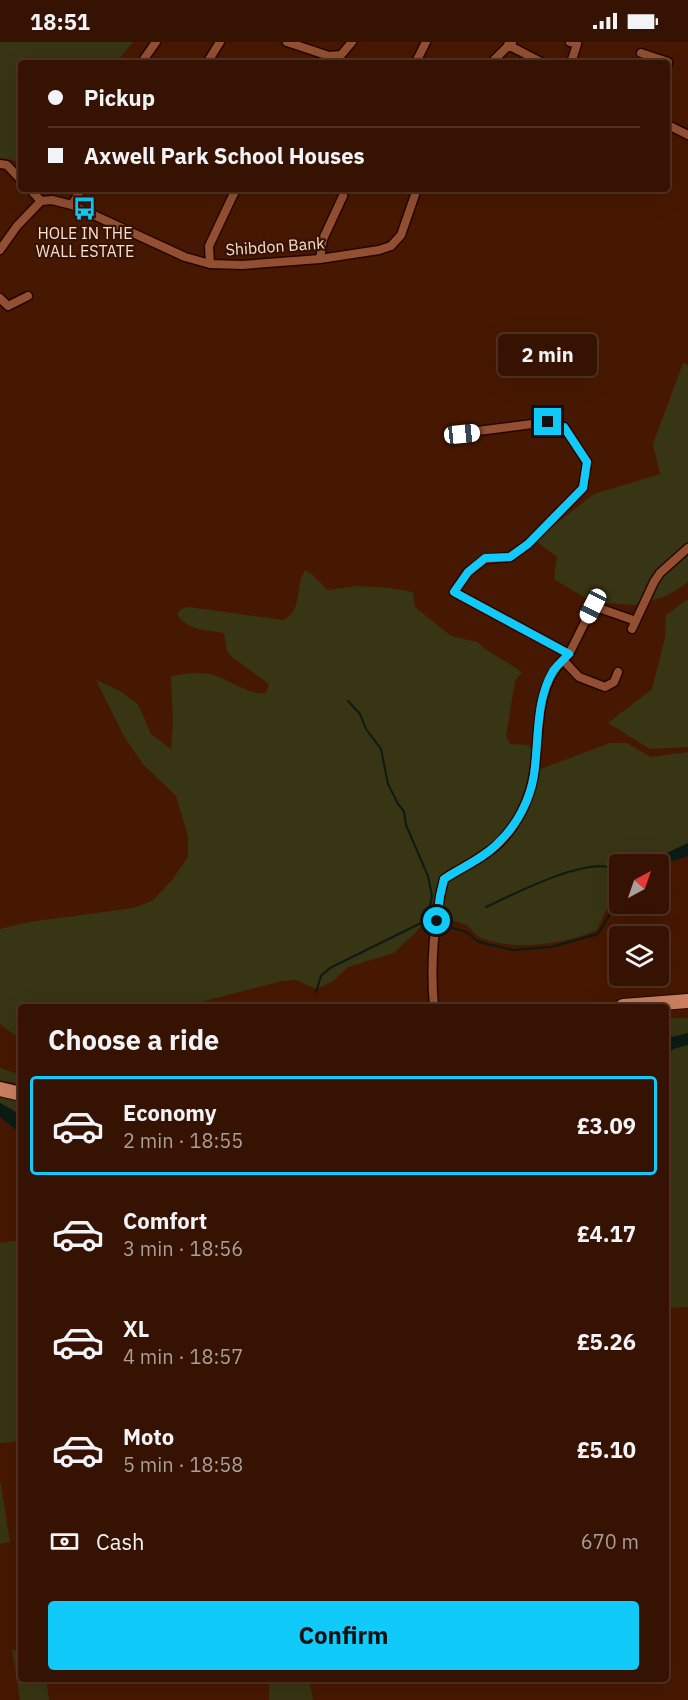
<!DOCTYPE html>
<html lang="en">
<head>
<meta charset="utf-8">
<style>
  :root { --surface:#351201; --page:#3d1b0b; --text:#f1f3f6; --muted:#aa9e99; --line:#4f3223; --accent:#10cafa }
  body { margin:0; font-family:"IBM Plex Sans",sans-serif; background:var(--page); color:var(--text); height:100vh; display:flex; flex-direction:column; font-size:22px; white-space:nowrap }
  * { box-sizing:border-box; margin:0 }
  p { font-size:20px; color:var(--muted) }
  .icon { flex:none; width:33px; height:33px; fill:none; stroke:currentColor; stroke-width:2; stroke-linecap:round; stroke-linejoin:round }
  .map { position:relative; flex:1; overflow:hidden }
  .side { position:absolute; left:18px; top:962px; width:651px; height:678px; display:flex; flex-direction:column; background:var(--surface); border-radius:6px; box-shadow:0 6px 24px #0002,0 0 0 2px var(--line) }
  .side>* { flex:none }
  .top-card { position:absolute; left:18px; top:18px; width:652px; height:132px; border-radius:6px; box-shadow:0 6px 24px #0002,0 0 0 2px var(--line); display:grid; align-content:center; height:132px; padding:0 30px; background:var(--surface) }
  .needle { width:39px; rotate:40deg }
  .tools { position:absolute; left:609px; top:812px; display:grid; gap:12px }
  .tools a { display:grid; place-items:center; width:60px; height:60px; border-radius:6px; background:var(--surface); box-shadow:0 6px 24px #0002,0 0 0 2px var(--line); font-size:30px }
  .end { position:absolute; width:27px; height:27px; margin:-14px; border:8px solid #10cafa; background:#111; box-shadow:0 0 0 3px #111 }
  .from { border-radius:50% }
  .bubble { position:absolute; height:42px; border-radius:6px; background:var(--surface); box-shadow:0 6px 24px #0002,0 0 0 2px var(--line); font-size:20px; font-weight:800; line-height:42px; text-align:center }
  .car { position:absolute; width:18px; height:36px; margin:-18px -9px; border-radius:8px; box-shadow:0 0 4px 2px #0007; background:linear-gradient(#fff 24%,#345 0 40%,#fff 0 76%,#345 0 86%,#fff 0) }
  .top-card b { display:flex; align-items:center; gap:21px; height:57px; font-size:22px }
  .top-card b+b { border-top:2px solid var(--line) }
  .top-card i { width:15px; height:15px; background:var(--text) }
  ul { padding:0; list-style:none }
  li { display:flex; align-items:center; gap:18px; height:99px; margin:0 12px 9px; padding:0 18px; border:3px solid transparent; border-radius:6px }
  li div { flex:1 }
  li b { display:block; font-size:22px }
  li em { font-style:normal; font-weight:800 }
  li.on { border-color:var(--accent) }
  li>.icon { width:54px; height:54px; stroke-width:1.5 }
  h2 { padding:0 30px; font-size:27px; line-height:72px }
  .pay { display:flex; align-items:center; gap:15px; height:66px; padding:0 30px; font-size:22px }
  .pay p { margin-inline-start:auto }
  .primary-button { display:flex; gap:12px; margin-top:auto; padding:12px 30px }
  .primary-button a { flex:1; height:69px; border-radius:6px; background:var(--accent); color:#111; font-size:24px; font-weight:800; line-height:69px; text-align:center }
  .status { display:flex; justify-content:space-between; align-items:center; height:42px; padding:0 30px; background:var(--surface); direction:ltr }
  .status svg { height:16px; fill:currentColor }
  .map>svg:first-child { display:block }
  .green { fill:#383514 }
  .water { fill:#0a1c14 }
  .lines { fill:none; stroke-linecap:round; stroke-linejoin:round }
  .stream { stroke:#0a1c14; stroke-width:2 }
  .river { stroke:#0a1c14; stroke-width:12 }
  .street-casing { stroke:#260500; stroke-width:11 }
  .primary-casing { stroke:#260500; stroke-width:16 }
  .street { stroke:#924f31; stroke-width:8 }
  .primary { stroke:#ca8060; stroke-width:14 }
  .route { stroke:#10cafa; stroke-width:8 }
  .labels { text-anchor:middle; stroke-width:4.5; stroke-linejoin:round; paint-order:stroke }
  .poi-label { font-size:16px; fill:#fdddd0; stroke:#361405 }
  .street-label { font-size:16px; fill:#fdddd0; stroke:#361405 }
</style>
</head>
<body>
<div class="status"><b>18:51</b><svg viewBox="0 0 49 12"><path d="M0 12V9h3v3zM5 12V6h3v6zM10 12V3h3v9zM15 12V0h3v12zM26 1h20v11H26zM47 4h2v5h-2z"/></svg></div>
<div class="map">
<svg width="688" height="1658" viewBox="0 0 688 1658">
  <rect width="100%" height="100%" fill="#471801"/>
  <path class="green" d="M0,0h133l-17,21h-95v99l-21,-4z
    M683,321l5,2v217l-21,14 -32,9 -43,-3 -38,-23 3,-22 -22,-17 59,-46 66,-20 -7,-30z
    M305,528c10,5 14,13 23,20l30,-4 32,2 23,4 2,15 36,29 26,6 8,7 37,23 -7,9 -9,54 4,9 19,1 9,25 72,-27h17l24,14 37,-5v91l-42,21h-26c-1,17 -15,50 -23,66 -33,14 -79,21 -113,9 -8,-2 -12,-10 -18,-14 -10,-5 -25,-6 -36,-9l-14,16 -22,21 -46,14 -15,14 -17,8 -20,-9 -14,1 -97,25h-164v34l-21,-16v-95l29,-7 104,-14 19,-7 20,-21 16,-23v-21l-12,-40 -33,-32 -18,-26 -29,-58 24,11 18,13 13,30 20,15 2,-28 -2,-45c14,-2 28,-5 42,-1 18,5 34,20 53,18l3,-9 -37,-27 -5,-6 -3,-18c-17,-3 -38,-3 -47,-19l4,-5 7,-2 95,13c21,-10 11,-33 22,-50z
    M688,557v148l-38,2 -42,-26 44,-34 13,-51 1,-23z
    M666,976h22v289l-22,1z
    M0,1026l21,7v9l-21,-4z
    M0,1053l21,4v16l-21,-12z
    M21,1198v201l-21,2v-200z
    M0,1437l10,63 -10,2z
    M12,1608h9v28l25,1 3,21h-29z
    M269,1637h40l4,21h-44z"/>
  <path class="water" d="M688,801v13l-29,9 -7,-1v-4z
    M0,1061l21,12v19l-21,-17z"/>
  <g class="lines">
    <path class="stream" d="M348,659l12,13 6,15 15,20 7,35 10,20 6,7 2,14 22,51 4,20 -5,24
      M648,822l3,-1
      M486,865c28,-13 97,-49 126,-39 3,1 5,3 8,5
      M316,950l5,-16 9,-8 97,-48 39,12 13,10 34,8 38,-3 47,-13 12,-20 10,-28"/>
    <path class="river" d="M666,1005l6,-4 16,-4"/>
    <defs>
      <path id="street" d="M287,0l42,14 12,-1 11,-13
        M570,0l7,2 -6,19
        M508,3l35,18
        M641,11l27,9v2
        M417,18l9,-18
        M151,21l-7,-4 12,-17
        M207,21l13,-21
        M491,21l21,-21
        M668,83l20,10
        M0,122l7,1 14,15
        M30,147l11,12
        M72,163l9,-16
        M0,208l17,-24 24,-25 11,-1 20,5 113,52 25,7 32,1 78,-6 59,-9 12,-4 10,-11 16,-46
        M320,217l3,-20 20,-43
        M210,222l-1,-18 27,-57
        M0,256l8,8 20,-10
        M462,391l86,-11 16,5 23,35 -4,26 -55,56 -18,13 -25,2 -17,13 -14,20 115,62 -6,6
        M632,587l22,-47 6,-9 28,-25
        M569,612l24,-48 43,15
        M434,964c-4,-40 0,-88 10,-127 18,-12 40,-21 55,-36 18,-18 31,-43 35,-69 6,-38 0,-85 29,-114l16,17 26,10 9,-5 4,-10"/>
      <path id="primary" d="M623,964l65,-5
        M0,1047l21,5"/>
    </defs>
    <use href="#street" class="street-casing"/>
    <use href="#primary" class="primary-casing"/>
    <use href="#street" class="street"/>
    <use href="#primary" class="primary"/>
  </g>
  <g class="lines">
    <path class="route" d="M437,879l3,-25 4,-17c18,-12 40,-21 54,-36 19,-18 32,-43 36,-68 5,-34 1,-74 19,-104 4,-6 11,-12 16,-17l-115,-62 14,-20 17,-14 25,-1 18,-13 55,-56 4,-26 -23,-35 -16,-5"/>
  </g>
  <defs>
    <symbol id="bus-bare" viewBox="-9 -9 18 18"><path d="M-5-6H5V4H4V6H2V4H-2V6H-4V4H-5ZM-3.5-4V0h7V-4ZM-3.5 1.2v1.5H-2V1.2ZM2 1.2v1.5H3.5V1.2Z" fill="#10cafa" stroke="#361405" stroke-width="2.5" paint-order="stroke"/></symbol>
  </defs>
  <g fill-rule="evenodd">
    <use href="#bus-bare" x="68" y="150" width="33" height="33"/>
  </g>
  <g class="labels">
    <g class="poi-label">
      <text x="85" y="197">HOLE IN THE<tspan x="85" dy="18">WALL ESTATE</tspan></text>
    </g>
    <g class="street-label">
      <text transform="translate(275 204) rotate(-4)" y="6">Shibdon Bank</text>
    </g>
  </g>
</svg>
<div class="tools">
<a><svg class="needle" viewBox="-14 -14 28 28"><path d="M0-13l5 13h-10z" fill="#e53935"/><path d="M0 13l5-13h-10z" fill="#aa9e99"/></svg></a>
<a><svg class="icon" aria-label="layers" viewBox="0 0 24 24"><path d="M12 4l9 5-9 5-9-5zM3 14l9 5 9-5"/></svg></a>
</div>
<i class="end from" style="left:437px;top:879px"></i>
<i class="end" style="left:548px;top:380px"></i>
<div class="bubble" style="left:498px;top:292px;width:99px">2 min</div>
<i class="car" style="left:462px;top:392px;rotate:84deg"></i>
<i class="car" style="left:593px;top:564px;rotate:207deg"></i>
<div class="top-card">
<b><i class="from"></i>Pickup</b>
<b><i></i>Axwell Park School Houses</b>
</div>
<section class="side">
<h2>Choose a ride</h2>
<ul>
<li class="on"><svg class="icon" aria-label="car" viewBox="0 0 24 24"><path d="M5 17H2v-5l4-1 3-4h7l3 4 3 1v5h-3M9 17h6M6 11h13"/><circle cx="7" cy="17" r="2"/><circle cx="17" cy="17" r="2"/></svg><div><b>Economy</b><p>2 min · 18:55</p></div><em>£3.09</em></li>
<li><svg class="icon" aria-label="car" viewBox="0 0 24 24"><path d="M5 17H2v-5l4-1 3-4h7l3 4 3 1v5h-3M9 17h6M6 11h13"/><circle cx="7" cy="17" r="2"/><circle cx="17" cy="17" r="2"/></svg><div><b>Comfort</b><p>3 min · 18:56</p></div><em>£4.17</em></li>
<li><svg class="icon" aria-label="car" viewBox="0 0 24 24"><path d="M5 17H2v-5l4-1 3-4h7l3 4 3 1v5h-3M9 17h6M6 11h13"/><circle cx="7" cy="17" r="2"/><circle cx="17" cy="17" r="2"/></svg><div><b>XL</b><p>4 min · 18:57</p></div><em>£5.26</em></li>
<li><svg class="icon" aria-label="car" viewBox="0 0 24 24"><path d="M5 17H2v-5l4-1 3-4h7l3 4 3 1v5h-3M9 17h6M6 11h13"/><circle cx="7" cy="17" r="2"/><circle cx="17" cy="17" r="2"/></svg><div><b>Moto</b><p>5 min · 18:58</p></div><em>£5.10</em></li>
</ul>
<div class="pay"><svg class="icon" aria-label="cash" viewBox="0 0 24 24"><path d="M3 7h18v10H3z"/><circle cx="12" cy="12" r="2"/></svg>Cash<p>670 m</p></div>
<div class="primary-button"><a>Confirm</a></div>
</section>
</div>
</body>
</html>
